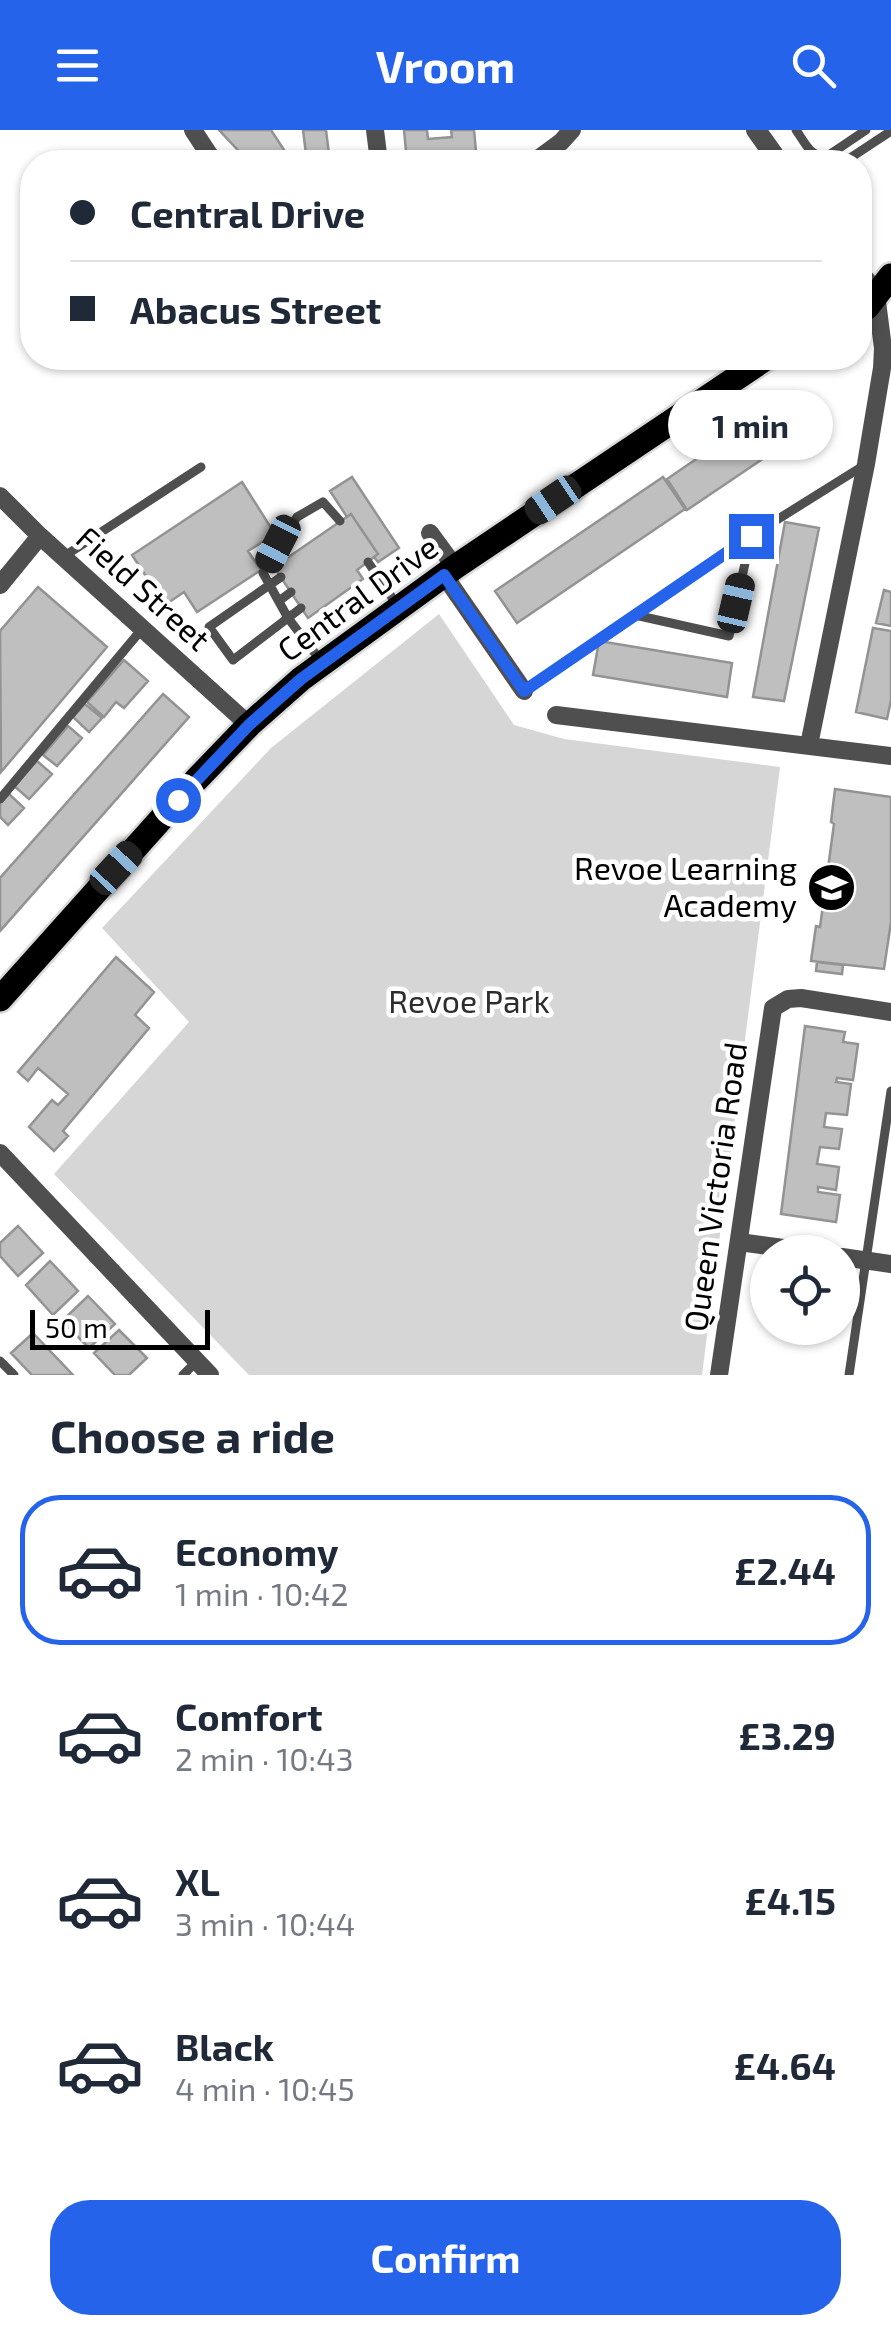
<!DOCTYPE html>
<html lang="en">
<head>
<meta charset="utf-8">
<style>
  :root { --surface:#fff; --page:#f6f6f7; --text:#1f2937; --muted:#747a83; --line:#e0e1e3; --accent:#2563eb }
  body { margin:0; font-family:"Exo 2",sans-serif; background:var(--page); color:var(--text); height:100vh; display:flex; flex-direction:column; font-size:38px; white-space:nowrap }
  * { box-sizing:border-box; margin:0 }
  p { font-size:32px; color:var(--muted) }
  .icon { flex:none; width:55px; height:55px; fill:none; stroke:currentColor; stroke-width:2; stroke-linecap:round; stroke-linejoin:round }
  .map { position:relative; height:1245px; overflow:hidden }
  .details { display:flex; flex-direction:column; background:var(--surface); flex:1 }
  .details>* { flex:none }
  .top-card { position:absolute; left:20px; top:20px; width:852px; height:220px; border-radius:40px; box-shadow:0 2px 8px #0004; display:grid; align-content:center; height:220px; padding:0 50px; background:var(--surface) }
  .fabs { position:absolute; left:750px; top:1105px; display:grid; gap:20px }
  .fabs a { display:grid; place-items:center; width:110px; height:110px; border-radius:50%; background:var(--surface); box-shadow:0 2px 8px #0004; font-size:50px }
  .scale { position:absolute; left:30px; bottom:25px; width:180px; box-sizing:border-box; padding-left:10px; border:5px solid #000; border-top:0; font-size:28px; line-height:35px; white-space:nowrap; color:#000; -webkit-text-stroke:8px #fff; paint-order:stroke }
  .end { position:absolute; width:45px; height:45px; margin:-22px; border:12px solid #2563eb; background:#fff; box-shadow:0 0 0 5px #fff }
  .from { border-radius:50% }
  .bubble { position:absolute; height:70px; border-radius:35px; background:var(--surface); box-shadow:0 2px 8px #0004; font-size:32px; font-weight:700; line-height:70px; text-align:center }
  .car { position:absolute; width:30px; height:60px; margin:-30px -15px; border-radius:12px; box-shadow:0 0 8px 2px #0007; background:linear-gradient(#222 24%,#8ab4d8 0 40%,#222 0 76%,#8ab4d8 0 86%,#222 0) }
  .top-card b { display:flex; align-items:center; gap:35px; height:95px; font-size:38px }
  .top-card b+b { border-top:2px solid var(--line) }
  .top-card i { width:25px; height:25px; background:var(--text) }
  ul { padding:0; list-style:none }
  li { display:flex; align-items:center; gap:30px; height:150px; margin:0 20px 15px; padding:0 30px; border:5px solid transparent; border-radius:40px }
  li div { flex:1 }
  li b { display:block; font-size:38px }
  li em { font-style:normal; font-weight:700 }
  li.current { border-color:var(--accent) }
  li>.icon { width:90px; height:90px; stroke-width:1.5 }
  h2 { padding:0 50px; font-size:45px; line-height:120px }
  .cta { display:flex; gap:20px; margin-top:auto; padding:20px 50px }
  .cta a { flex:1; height:115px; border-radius:40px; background:var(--accent); color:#fff; font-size:40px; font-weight:700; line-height:115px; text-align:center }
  header { display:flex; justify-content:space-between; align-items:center; height:130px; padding:0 50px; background:var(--accent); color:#fff; font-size:45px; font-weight:700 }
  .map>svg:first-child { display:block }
  .green { fill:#d6d6d6 }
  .building { fill:#bfbfbf; stroke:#939393; stroke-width:2.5 }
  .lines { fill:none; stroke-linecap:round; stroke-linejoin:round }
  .primary-casing { stroke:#dbdbdb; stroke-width:30 }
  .service { stroke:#4f4f4f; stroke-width:9 }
  .minor { stroke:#4f4f4f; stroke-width:18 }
  .tertiary { stroke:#4f4f4f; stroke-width:20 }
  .primary { stroke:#000; stroke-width:25 }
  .route { stroke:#2563eb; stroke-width:12 }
  .labels { text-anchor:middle; stroke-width:9; stroke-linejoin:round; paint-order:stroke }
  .street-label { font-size:32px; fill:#000; stroke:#fff }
  .poi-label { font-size:32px; fill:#000; stroke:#fff; text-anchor:end }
  .park-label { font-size:32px; fill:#2d2d2d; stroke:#fff }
</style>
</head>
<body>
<header><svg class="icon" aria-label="menu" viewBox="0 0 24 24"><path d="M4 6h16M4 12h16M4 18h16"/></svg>Vroom<svg class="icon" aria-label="search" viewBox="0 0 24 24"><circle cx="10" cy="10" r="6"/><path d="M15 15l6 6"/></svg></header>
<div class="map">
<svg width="891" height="1245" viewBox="0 0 891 1245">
  <rect width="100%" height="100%" fill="#fff"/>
  <path class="green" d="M439,484l75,111 50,14 216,28 -78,608h-453l-195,-201 135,-152 -87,-94 169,-180z"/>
  <path class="building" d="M219,0h52l21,32h-43z
    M303,0h23l4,32h-23z
    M404,0h23l1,9 24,-2 -1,-7h23l3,32h-70z
    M746,295l21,31 -80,54 -20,-31z
    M352,347l47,71 -21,14 -4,-5 4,-3 -27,-40 -4,3 -17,-26z
    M663,347l22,32 -168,114 -22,-32z
    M242,352l33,52 -27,17 13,19 -64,42 -13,-20 -19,13 -33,-50z
    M351,384l27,40 -21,16 6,9 -55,39 -34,-51z
    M785,392l34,6 -35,173 -31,-4z
    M38,457l69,60 -106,125 -1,-141z
    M884,460l7,2v34l-15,-3z
    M873,498l18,3v69l-4,19 -31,-7z
    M599,511l133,22 -5,34 -134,-22z
    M124,530l24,21 -24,27 -8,-6 -12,15 -17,-15z
    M163,564l26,23 -189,214v-53z
    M85,574l17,14 -13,14 -16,-15z
    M68,596l14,12 -25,28 -14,-11z
    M37,631l15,13 -23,25 -15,-13z
    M835,659l56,8v125l-7,47 -73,-8 5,-35 4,1 14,-103 -3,-2z
    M9,664l15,14 -16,17 -8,-8v-14z
    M116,827l38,35 -19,23 14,13 -86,103 5,5 -14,15 -25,-24 23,-27 6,5 10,-11 -30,-26 -10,13 -10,-9z
    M817,832l26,3 -1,9 -26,-3z
    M805,896l40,6 -2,10 15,2 -5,36 -16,-2 -1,4 15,2 -4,31 -21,-2 -2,14 18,2 -3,20 -19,-2 -3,17 22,3 -3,23 -18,-3v5l22,3 -4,27 -55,-8z
    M18,1096l25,27 -25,23 -18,-20v-13z
    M50,1131l28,30 -25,24 -27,-30z
    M88,1166l27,28 -26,24 -27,-27z
    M119,1200l28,28 -18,17h-14l-21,-22z
    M33,1203l40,42h-41l-21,-22z"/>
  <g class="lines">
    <defs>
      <path id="primary" d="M860,182l7,-5 24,-31
        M0,869l196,-219 53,-55 52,-46 154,-112 311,-209"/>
    </defs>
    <use href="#primary" class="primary-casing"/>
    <path class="service" d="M796,0c8,11 15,28 30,27l40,-27
      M844,32l47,-31
      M63,427l138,-90
      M368,432l29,43
      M281,447l-72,50 24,33 68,-52
      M279,471l12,-9
      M635,485l94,21 22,-100
      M321,531l-33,-43 -25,-45 16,-29 18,-27 26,-15 17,19
      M524,561l227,-155 112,-70
      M0,669l142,-170
      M0,1231l14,14
      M183,1245l14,-14
      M849,1245l42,-284"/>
    <path class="minor" d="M193,0l21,32
      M375,0l4,32
      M534,32l27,-20 11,-12
      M0,366l40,40 209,189
      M430,403l25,34
      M444,445l80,116
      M0,455l40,-49
      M556,585l335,41
      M809,615l57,-281 16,-96 1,-20 -7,-54
      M0,1023l210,222
      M739,1112l74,10
      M842,1127l49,7
      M719,1245l54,-367 15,-9 13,-1 90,14"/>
    <path class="tertiary" d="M756,0l23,32
      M860,143l16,21"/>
    <use href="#primary" class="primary"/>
  </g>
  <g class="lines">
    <path class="route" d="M178,670l71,-75 52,-46 143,-104 80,116 227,-155"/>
  </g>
  <defs>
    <symbol id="school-disc" viewBox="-11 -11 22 22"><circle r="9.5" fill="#000" stroke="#fff"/><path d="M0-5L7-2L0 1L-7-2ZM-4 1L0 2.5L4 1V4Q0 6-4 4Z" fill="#fff"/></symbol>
  </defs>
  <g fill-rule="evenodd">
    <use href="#school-disc" x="804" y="730" width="55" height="55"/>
  </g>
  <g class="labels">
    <g class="street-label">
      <text transform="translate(143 459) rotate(42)" y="11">Field Street</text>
      <text transform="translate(358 469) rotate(-36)" y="11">Central Drive</text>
      <text transform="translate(716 1057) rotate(-82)" y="11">Queen Victoria Road</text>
    </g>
    <g class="poi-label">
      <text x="797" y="750">Revoe Learning<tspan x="797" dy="37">Academy</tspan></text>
    </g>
    <g class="park-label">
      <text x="469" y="883">Revoe Park</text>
    </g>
  </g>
</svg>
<div class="fabs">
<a><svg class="icon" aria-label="locate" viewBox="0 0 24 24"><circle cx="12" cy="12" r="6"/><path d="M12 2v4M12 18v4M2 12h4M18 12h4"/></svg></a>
</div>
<div class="scale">50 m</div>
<i class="end from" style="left:178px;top:670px"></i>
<i class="end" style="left:751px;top:406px"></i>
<div class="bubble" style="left:668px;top:260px;width:165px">1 min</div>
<i class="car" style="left:553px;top:370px;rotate:236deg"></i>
<i class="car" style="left:278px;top:414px;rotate:207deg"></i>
<i class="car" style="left:736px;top:473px;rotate:13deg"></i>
<i class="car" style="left:116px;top:738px;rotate:43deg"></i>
<div class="top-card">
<b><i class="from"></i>Central Drive</b>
<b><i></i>Abacus Street</b>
</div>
</div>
<section class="details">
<h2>Choose a ride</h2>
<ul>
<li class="current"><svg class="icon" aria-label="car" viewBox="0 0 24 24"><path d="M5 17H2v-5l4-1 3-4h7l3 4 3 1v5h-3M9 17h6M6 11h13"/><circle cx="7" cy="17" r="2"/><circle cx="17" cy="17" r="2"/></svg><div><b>Economy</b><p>1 min · 10:42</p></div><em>£2.44</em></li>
<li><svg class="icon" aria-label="car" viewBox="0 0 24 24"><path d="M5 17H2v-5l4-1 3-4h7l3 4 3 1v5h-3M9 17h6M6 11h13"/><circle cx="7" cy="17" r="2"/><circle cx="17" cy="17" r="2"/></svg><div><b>Comfort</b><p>2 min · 10:43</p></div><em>£3.29</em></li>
<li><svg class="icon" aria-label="car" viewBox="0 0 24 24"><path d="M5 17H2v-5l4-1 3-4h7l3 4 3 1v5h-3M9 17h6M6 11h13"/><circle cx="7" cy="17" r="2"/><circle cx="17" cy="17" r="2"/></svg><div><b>XL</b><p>3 min · 10:44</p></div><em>£4.15</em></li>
<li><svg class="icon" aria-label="car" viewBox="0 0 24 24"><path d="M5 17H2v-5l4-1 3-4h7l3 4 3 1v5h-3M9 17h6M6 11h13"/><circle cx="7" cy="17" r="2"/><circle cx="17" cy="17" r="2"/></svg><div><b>Black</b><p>4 min · 10:45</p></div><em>£4.64</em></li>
</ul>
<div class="cta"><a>Confirm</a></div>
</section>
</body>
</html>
